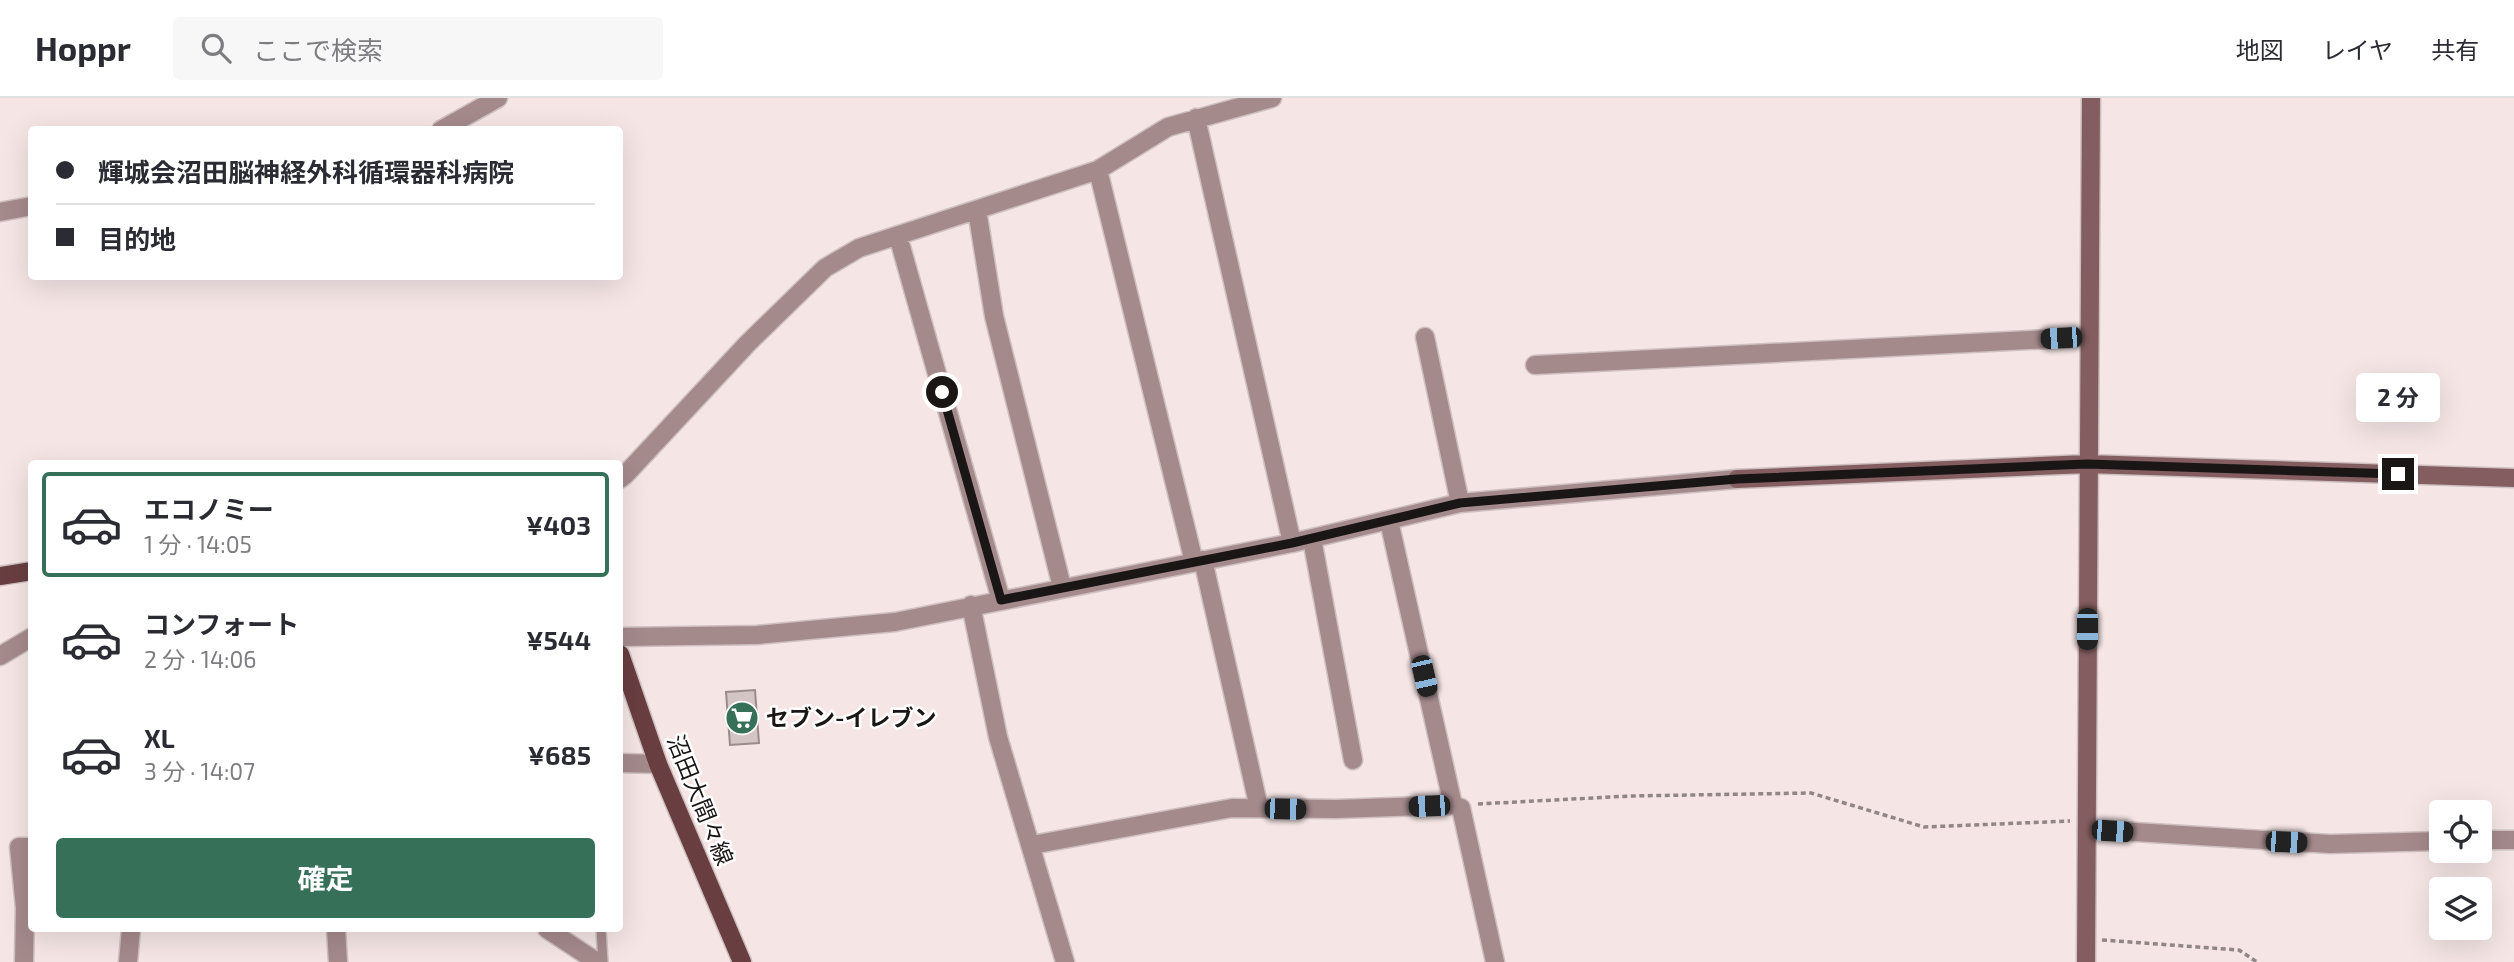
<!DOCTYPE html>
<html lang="ja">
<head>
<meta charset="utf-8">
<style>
  :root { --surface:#fff; --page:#f7f7f7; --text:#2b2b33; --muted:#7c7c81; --line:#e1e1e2; --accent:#377059 }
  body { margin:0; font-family:"Exo 2","Noto Sans JP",sans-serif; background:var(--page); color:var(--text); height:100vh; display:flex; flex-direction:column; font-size:26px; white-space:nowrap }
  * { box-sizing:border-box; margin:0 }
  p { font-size:23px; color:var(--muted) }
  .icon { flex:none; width:38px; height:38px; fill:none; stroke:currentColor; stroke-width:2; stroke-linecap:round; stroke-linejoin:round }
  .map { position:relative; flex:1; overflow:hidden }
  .details { position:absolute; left:28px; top:362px; width:595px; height:472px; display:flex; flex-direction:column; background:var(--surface); border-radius:7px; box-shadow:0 7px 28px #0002 }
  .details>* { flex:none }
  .guide { position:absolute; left:28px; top:28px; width:595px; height:154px; border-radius:7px; box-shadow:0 7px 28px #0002; display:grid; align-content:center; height:154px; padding:0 28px; background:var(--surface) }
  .tools { position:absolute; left:2429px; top:702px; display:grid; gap:14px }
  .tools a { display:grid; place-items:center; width:63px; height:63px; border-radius:7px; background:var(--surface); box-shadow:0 7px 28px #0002; font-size:35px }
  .end { position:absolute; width:32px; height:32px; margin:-16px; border:9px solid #1b1616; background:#fff; box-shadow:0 0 0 4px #fff }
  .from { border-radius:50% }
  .bubble { position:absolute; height:49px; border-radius:7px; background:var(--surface); box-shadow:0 7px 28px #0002; font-size:23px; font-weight:700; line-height:49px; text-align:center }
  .car { position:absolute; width:21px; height:42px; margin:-21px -10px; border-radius:9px; box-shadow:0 0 5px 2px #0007; background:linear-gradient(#222 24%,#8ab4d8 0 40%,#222 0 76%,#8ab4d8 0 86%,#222 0) }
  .guide b { display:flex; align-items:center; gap:24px; height:66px; font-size:26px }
  .guide b+b { border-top:2px solid var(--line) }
  .guide i { width:18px; height:18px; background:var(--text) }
  ul { padding:12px 0 0; list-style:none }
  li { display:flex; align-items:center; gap:21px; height:105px; margin:0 14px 10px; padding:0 14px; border:4px solid transparent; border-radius:7px }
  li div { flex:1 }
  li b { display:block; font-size:26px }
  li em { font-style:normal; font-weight:700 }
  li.current { border-color:var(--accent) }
  li>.icon { width:63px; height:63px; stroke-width:1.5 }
  .cta { display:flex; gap:14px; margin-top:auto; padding:14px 28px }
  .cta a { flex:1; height:80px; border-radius:7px; background:var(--accent); color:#fff; font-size:28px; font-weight:700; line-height:80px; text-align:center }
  header { display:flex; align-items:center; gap:42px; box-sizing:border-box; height:98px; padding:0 35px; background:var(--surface); border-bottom:2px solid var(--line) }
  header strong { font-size:33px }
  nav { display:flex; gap:38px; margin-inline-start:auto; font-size:24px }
  .search { width:490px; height:63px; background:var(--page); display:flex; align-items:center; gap:18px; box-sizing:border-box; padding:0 24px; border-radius:7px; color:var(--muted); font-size:26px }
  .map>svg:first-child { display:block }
  .building { fill:#d4c5c5; stroke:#9a8c8c; stroke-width:2 }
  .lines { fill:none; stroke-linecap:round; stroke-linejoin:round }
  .lane-casing { stroke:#cec0c0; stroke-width:12 }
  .street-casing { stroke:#cec0c0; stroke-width:21 }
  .secondary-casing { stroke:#cec0c0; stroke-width:21 }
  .primary-casing { stroke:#cec0c0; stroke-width:21 }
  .path { stroke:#918686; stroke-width:3.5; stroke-dasharray:5 3.5; stroke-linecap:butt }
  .lane { stroke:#a58a8c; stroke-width:9 }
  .street { stroke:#a58a8c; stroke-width:18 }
  .secondary { stroke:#835d5f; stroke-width:18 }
  .primary { stroke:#693e41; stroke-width:18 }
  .route { stroke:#1b1616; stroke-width:9 }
  .labels { text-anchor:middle; stroke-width:5; stroke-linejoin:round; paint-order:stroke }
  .poi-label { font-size:23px; font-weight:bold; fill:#1b1616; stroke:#fff; text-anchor:start }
  .street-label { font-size:23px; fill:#1b1616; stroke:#fff }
</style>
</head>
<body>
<header>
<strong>Hoppr</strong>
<div class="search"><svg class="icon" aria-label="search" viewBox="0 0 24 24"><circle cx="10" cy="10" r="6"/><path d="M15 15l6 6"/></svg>ここで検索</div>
<nav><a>地図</a><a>レイヤ</a><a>共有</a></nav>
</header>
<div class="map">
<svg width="2514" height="864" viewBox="0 0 2514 864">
  <rect width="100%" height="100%" fill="#f5e5e5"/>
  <path class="building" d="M755,592l4,53 -29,2 -4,-53z"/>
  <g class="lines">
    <defs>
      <path id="lane" d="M601,831l2,33"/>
      <path id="street" d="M1196,20l96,425
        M441,32l57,-32
        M1098,72l96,392
        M977,112l17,106 68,271
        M0,114l32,-6
        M898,138l103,364
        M1425,239l35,166
        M1535,267l554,-28
        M620,381l5,-4 123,-132 77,-75 34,-20 239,-78 70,-43 104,-29
        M1389,423l64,284
        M1312,441l41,221
        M1203,462l56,248
        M971,507l27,132 67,225
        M620,539l137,-2 138,-13 397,-79 168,-40 277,-24
        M0,558l32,-19
        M620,665l38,1
        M2087,731l243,15 111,-3
        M2480,742h34
        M1032,747l200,-37 104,1 117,-4 8,3 34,154
        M336,831l2,33
        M547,831l50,33
        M24,864l1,-54 -6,-61h13
        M128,864l3,-33"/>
      <path id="secondary" d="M1737,381l350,-15 427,14
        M2086,864l5,-864"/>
      <path id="primary" d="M0,478l32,-5
        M620,556l38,110 84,198"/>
    </defs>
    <use href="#lane" class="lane-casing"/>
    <use href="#street" class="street-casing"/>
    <use href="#secondary" class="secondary-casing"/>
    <use href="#primary" class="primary-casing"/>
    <path class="path" d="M1478,706l152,-8 181,-3 113,34 146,-6
      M2102,842l137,10 18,12"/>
    <use href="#lane" class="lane"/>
    <use href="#street" class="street"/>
    <use href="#secondary" class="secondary"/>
    <use href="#primary" class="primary"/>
  </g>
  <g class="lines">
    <path class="route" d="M942,294l59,208 291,-57 168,-40 277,-24 350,-15 311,10"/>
  </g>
  <defs>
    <symbol id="supermarket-disc" viewBox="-11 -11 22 22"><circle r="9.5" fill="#377059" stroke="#fff"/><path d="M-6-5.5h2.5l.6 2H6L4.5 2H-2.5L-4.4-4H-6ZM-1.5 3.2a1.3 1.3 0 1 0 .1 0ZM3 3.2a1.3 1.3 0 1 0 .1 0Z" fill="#fff"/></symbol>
  </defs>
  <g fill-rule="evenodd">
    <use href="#supermarket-disc" x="723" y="601" width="38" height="38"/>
  </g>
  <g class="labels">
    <g class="poi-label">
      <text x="766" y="628">セブン-イレブン</text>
    </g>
    <g class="street-label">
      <text transform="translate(700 702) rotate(68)" y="8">沼田大間々線</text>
    </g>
  </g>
</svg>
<div class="tools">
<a><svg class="icon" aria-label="locate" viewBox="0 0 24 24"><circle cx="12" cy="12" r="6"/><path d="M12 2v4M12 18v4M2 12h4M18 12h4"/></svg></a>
<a><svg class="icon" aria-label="layers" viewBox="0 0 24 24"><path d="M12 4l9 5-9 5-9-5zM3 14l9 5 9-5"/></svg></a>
</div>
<i class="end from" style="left:942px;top:294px"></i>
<i class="end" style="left:2398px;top:376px"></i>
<div class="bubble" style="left:2356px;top:275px;width:84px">2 分</div>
<i class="car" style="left:2061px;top:240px;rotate:267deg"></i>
<i class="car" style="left:2087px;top:531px;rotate:180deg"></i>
<i class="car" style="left:1424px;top:578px;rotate:167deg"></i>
<i class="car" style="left:1429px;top:708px;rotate:268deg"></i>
<i class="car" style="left:1285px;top:711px;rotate:91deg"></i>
<i class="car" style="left:2112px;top:733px;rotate:94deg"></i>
<i class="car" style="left:2286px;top:744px;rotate:92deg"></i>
<div class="guide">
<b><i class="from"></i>輝城会沼田脳神経外科循環器科病院</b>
<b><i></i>目的地</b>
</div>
<section class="details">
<ul>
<li class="current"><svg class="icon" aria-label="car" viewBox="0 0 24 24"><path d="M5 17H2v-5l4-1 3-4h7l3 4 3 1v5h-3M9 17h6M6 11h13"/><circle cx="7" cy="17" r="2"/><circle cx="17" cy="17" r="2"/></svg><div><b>エコノミー</b><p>1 分 · 14:05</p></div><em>¥403</em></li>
<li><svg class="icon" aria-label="car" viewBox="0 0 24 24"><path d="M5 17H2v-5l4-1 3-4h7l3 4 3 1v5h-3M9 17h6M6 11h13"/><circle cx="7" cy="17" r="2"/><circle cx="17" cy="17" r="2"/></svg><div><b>コンフォート</b><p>2 分 · 14:06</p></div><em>¥544</em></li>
<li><svg class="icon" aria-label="car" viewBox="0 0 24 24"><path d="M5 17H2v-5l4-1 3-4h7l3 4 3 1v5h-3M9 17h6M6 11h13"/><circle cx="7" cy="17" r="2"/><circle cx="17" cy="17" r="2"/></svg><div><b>XL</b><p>3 分 · 14:07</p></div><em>¥685</em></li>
</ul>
<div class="cta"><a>確定</a></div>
</section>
</div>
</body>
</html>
